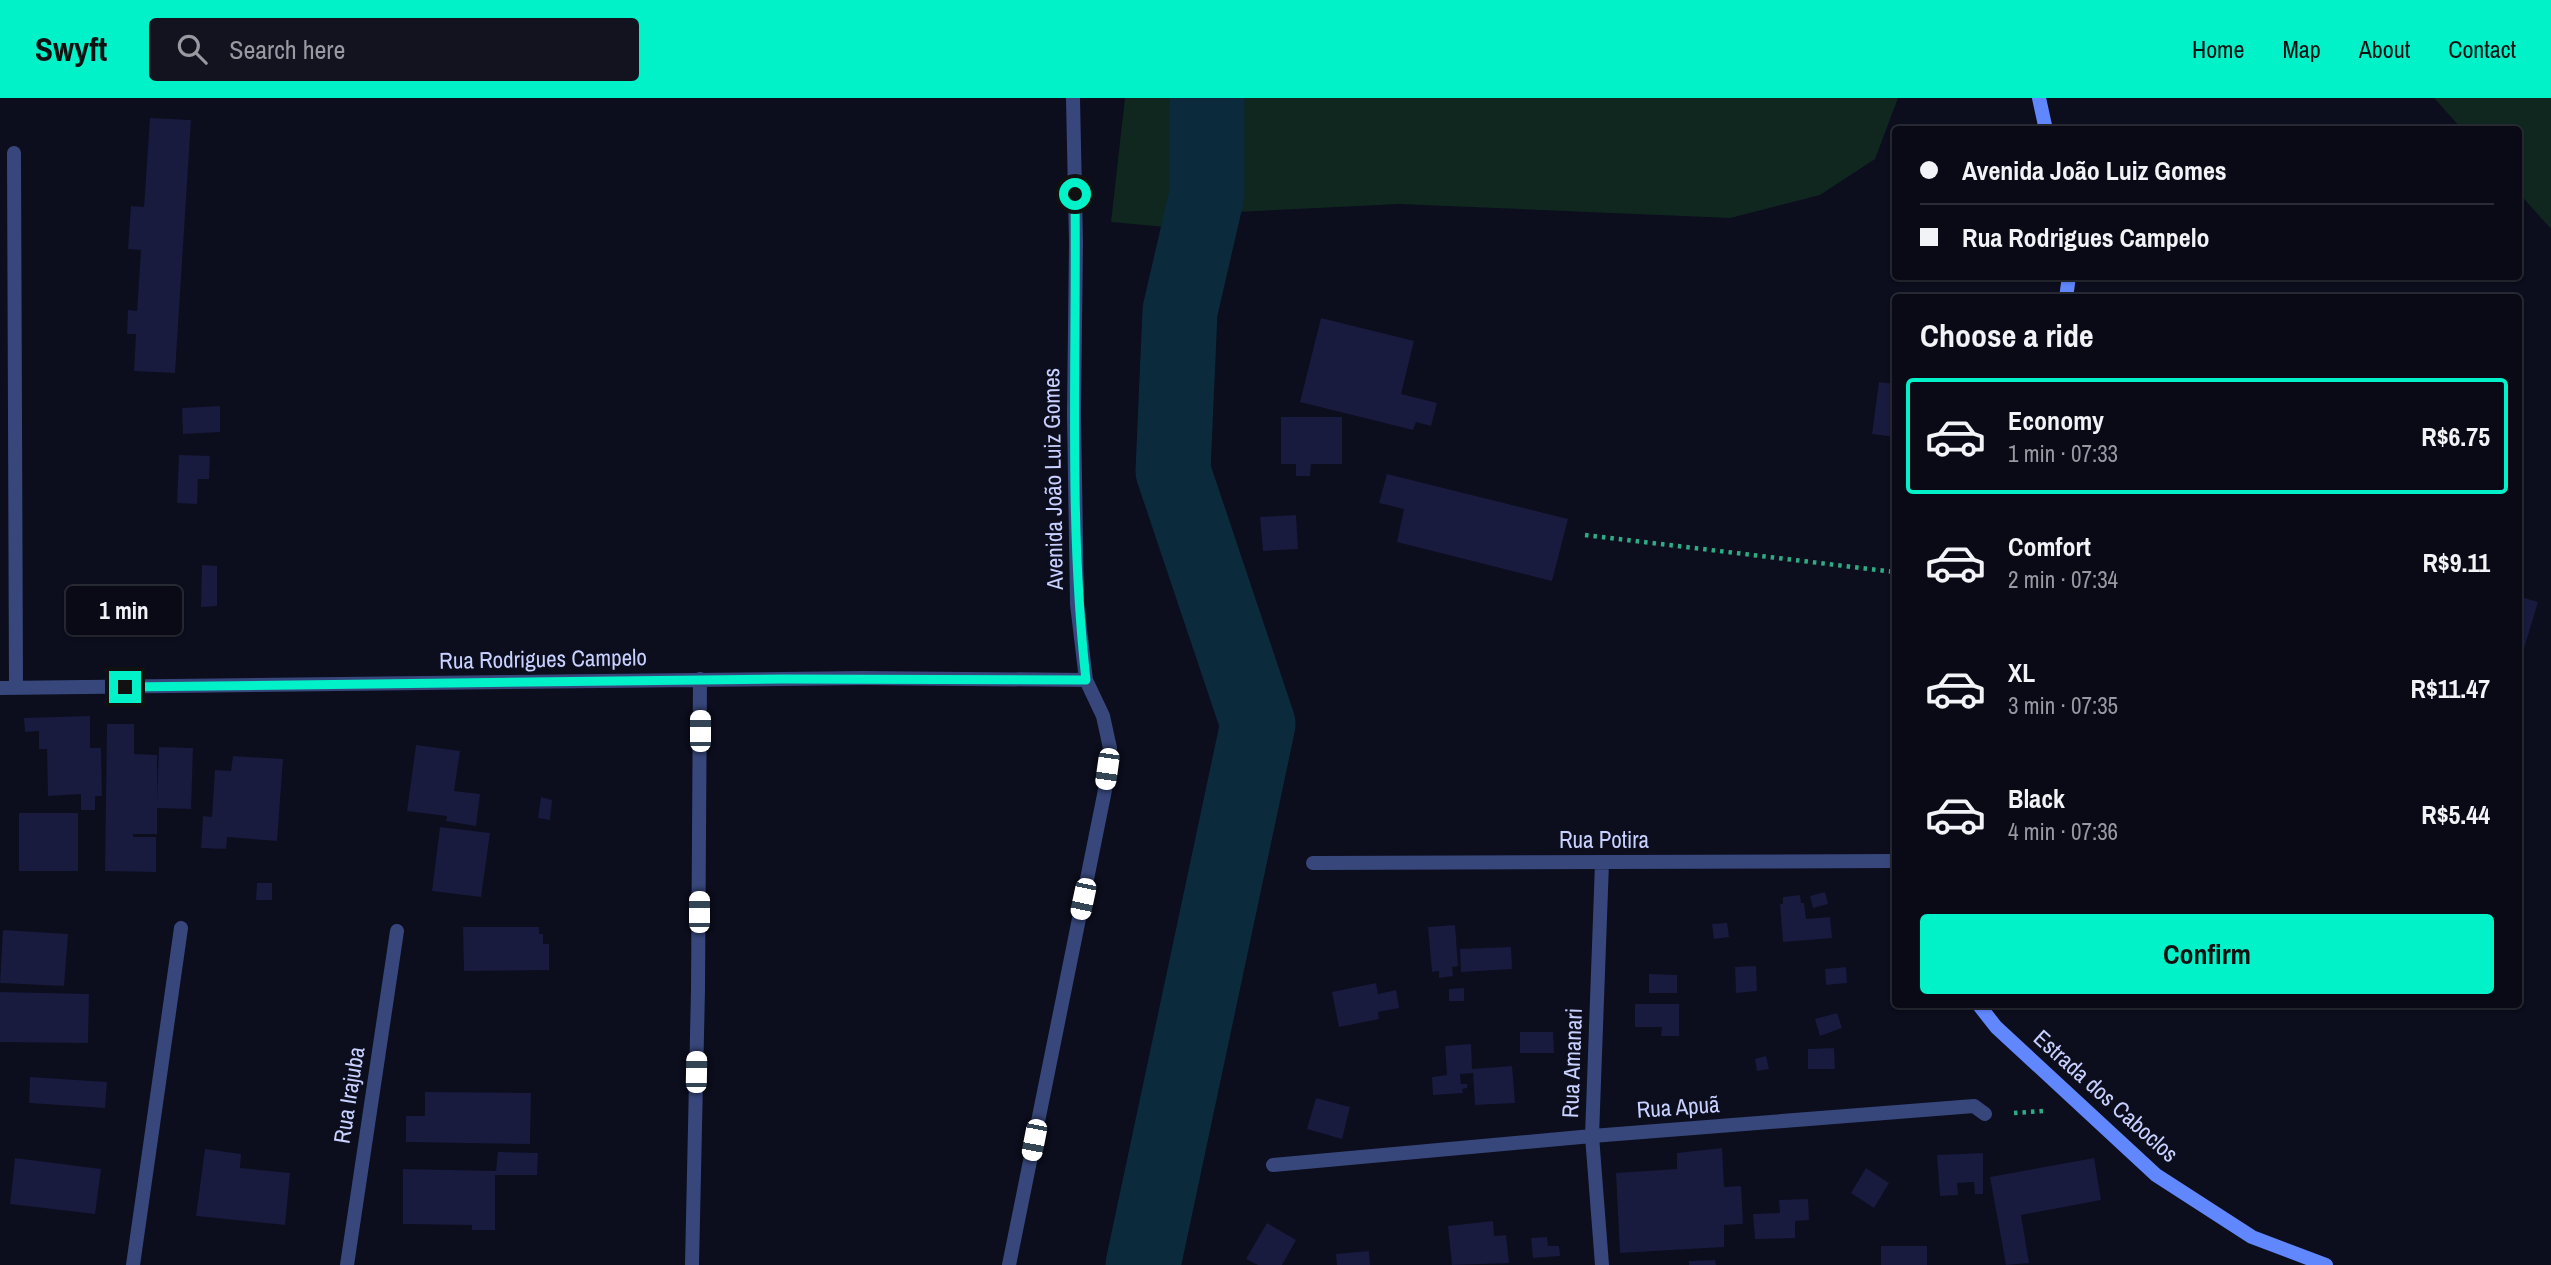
<!DOCTYPE html>
<html lang="en">
<head>
<meta charset="utf-8">
<style>
  :root { --surface:#090a16; --page:#12131f; --text:#f1f3f6; --muted:#999aa1; --line:#292b35; --accent:#01f1c8 }
  body { margin:0; font-family:"Archivo Narrow",sans-serif; background:var(--page); color:var(--text); height:100vh; display:flex; flex-direction:column; font-size:26px; white-space:nowrap }
  * { box-sizing:border-box; margin:0 }
  p { font-size:23px; color:var(--muted) }
  .icon { flex:none; width:38px; height:38px; fill:none; stroke:currentColor; stroke-width:2; stroke-linecap:round; stroke-linejoin:round }
  .map { position:relative; flex:1; overflow:hidden }
  .side { position:absolute; left:1892px; top:196px; width:630px; height:714px; display:flex; flex-direction:column; background:var(--surface); border-radius:7px; box-shadow:0 2px 5px #0004,0 0 0 2px var(--line) }
  .side>* { flex:none }
  .hud { position:absolute; left:1892px; top:28px; width:630px; height:154px; border-radius:7px; box-shadow:0 2px 5px #0004,0 0 0 2px var(--line); display:grid; align-content:center; height:154px; padding:0 28px; background:var(--surface) }
  .end { position:absolute; width:32px; height:32px; margin:-16px; border:9px solid #01f1c8; background:#111; box-shadow:0 0 0 4px #111 }
  .from { border-radius:50% }
  .bubble { position:absolute; height:49px; border-radius:7px; background:var(--surface); box-shadow:0 2px 5px #0004,0 0 0 2px var(--line); font-size:23px; font-weight:700; line-height:49px; text-align:center }
  .car { position:absolute; width:21px; height:42px; margin:-21px -10px; border-radius:9px; box-shadow:0 0 5px 2px #0007; background:linear-gradient(#fff 24%,#345 0 40%,#fff 0 76%,#345 0 86%,#fff 0) }
  .hud b { display:flex; align-items:center; gap:24px; height:66px; font-size:26px }
  .hud b+b { border-top:2px solid var(--line) }
  .hud i { width:18px; height:18px; background:var(--text) }
  ul { padding:0; list-style:none }
  li { display:flex; align-items:center; gap:21px; height:116px; margin:0 14px 10px; padding:0 14px; border:4px solid transparent; border-radius:7px }
  li div { flex:1 }
  li b { display:block; font-size:26px }
  li em { font-style:normal; font-weight:700 }
  li.current { border-color:var(--accent) }
  li>.icon { width:63px; height:63px; stroke-width:1.5 }
  h2 { padding:0 28px; font-size:32px; line-height:84px }
  .button { display:flex; gap:14px; margin-top:auto; padding:14px 28px }
  .button a { flex:1; height:80px; border-radius:7px; background:var(--accent); color:#111; font-size:28px; font-weight:700; line-height:80px; text-align:center }
  header { display:flex; align-items:center; gap:42px; box-sizing:border-box; height:98px; padding:0 35px; background:var(--accent); color:#111 }
  header strong { font-size:33px }
  nav { display:flex; gap:38px; margin-inline-start:auto; font-size:24px }
  .search { width:490px; height:63px; background:var(--page); display:flex; align-items:center; gap:18px; box-sizing:border-box; padding:0 24px; border-radius:7px; color:var(--muted); font-size:26px }
  .map>svg:first-child { display:block }
  .green { fill:#0f271f }
  .lines { fill:none; stroke-linecap:round; stroke-linejoin:round }
  .river { stroke:#0b2b3d; stroke-width:75 }
  .building { fill:#181a3e }
  .path { stroke:#2dad83; stroke-width:4.5; stroke-dasharray:3.5 5; stroke-linecap:butt }
  .street { stroke:#37477c; stroke-width:14 }
  .secondary { stroke:#6087fe; stroke-width:14 }
  .route { stroke:#01f1c8; stroke-width:9 }
  .labels { text-anchor:middle; stroke-width:6; stroke-linejoin:round; paint-order:stroke }
  .street-label { font-size:23px; fill:#c8d1ff; stroke:#0c0d1d }
</style>
</head>
<body>
<header>
<strong>Swyft</strong>
<div class="search"><svg class="icon" aria-label="search" viewBox="0 0 24 24"><circle cx="10" cy="10" r="6"/><path d="M15 15l6 6"/></svg>Search here</div>
<nav><a>Home</a><a>Map</a><a>About</a><a>Contact</a></nav>
</header>
<div class="map">
<svg width="2551" height="1167" viewBox="0 0 2551 1167">
  <rect width="100%" height="100%" fill="#0c0d1d"/>
  <path class="green" d="M1125,0h773l-23,61 -55,36 -90,23 -331,-14 -183,9 -39,15 -66,-6z
    M2434,0h117v131l-33,-37v-62l-56,-1z"/>
  <g class="lines">
    <path class="river" d="M1143,1167l115,-541 -85,-253 7,-160 27,-117v-96"/>
  </g>
  <path class="building" d="M150,20l41,2 -16,253 -41,-2 2,-37h-9l1,-24 9,1 4,-61 -13,-1 3,-43 13,1z
    M1321,220l93,23 -13,53 36,9 -6,23 -15,-4 -3,8 -113,-28z
    M1879,284l16,2v53l-23,-3z
    M220,308v26l-37,2 -1,-26z
    M1281,319h61v47h-31l-1,12h-14v-12h-15z
    M179,357l31,1 -1,23h-11l-1,25 -20,-1z
    M1387,376l181,45 -16,62 -155,-39 7,-33 -25,-6z
    M1296,417l2,34 -35,2 -3,-34z
    M202,467l15,1v40l-16,1z
    M2518,498l20,6 -19,63h-1z
    M90,618v32h11l1,48h-7v14h-14v-16l-33,2 -1,-47h-8v-18l-14,1 -1,-14z
    M107,626h27v30l23,1v45l2,-53 34,1 -2,61 -34,-1v26h-24v3h23v35l-51,-1z
    M416,647l44,6 -6,40 26,3 -4,32 -30,-5 1,-5 -40,-5z
    M233,658l50,3 -6,82 -50,-4 -1,12 -25,-1 2,-32 9,1 3,-47 16,1z
    M541,699l11,3 -2,20 -12,-2z
    M19,715h59v58h-59z
    M440,729l50,6 -9,64 -49,-6z
    M257,785h15v17h-16z
    M1825,794l3,12 -15,4 -3,-12z
    M1800,797l1,8h3l2,16 24,-2 2,21 -49,4 -3,-38h3v-7z
    M1727,825l2,14 -15,2 -2,-15z
    M1455,827l3,41 -6,1 1,9 -14,2v-7l-7,1 -4,-45z
    M463,829h76v7h4v10h6v26l-85,1z
    M3,832l65,4 -4,52 -64,-3z
    M1511,849l1,22 -51,3 -1,-23z
    M1756,868l1,25 -21,2 -1,-26z
    M1846,869l1,16 -21,2 -1,-16z
    M1649,876l28,1v18h-28z
    M1376,885l2,11 18,-4 3,18 -21,4 1,7 -40,8 -7,-35z
    M1464,890v13h-15v-12z
    M0,894l89,2 -1,49 -88,-1z
    M1635,906h44v32h-18l1,-9h-27z
    M1837,915l5,15 -22,8 -5,-17z
    M1520,934h33l1,21h-34z
    M1471,946l1,25 40,-3 3,37 -40,2 -2,-32 -13,1 1,10h6v4l-5,1 1,4 -30,2 -1,-18 15,-2 -2,-29z
    M1834,950l1,21h-27v-20z
    M1766,958l3,13 -12,2 -2,-12z
    M30,979l77,5 -2,26 -76,-5z
    M425,994l106,1 -1,51 -124,-2v-26h19z
    M1316,1000l34,9 -8,32 -35,-10z
    M1722,1050l2,39 17,-1 2,38 -19,1v22l-104,6 -4,-80 61,-4v-16z
    M205,1051l36,5 -1,14 50,5 -5,52 -89,-9z
    M498,1054l40,1 -1,22h-42v55h-23v-5l-69,-1v-55l93,2z
    M1983,1055v41h-8l-1,-12 -17,1 1,12 -18,1 -3,-41z
    M15,1060l86,11 -6,45 -85,-10z
    M2094,1060l7,42 -80,15 8,48 -23,2 -16,-88z
    M1866,1070l23,15 -15,25 -23,-15z
    M1808,1101l1,21 -14,1v17l-40,1 -2,-25 27,-1 -1,-13z
    M1493,1123l1,15 12,-1 3,28 -57,2 -4,-39z
    M1267,1125l29,17 -14,25h-24l-12,-6z
    M1547,1139l1,9h11l1,10 -27,2 -2,-20z
    M1881,1148h46v19h-46z
    M1369,1153l1,14h-33l-1,-11z
    M1715,1162l1,5h-27v-4z"/>
  <g class="lines">
    <path class="path" d="M1585,437l310,37
      M2014,1015l29,-2"/>
    <path class="street" d="M14,55l2,535
      M0,590l863,-10 223,2
      M1313,765l582,-2
      M1602,765l-10,273 10,129
      M1273,1067l319,-29 382,-30 11,8
      M133,1167l48,-337
      M347,1167l50,-334
      M692,1167l6,-276 2,-310
      M1009,1167l96,-475 5,-42 -7,-32 -17,-36 -9,-76 -3,-190 2,-172 -3,-144"/>
    <path class="secondary" d="M2039,0l7,32
      M2066,200l3,-22
      M1978,906l18,23 160,148 96,62 74,28"/>
  </g>
  <g class="lines">
    <path class="route" d="M125,589l657,-8 304,1c-18,-162 -9,-323 -11,-486"/>
  </g>
  <g class="labels">
    <g class="street-label">
      <text transform="translate(1053 381) rotate(-91)" y="8">Avenida João Luiz Gomes</text>
      <text transform="translate(543 561) rotate(-1)" y="8">Rua Rodrigues Campelo</text>
      <text x="1604" y="750">Rua Potira</text>
      <text transform="translate(1572 965) rotate(-88)" y="8">Rua Amanari</text>
      <text transform="translate(349 997) rotate(-81)" y="8">Rua Irajuba</text>
      <text transform="translate(2106 998) rotate(42)" y="8">Estrada dos Caboclos</text>
      <text transform="translate(1678 1009) rotate(-4)" y="8">Rua Apuã</text>
    </g>
  </g>
</svg>
<i class="end from" style="left:1075px;top:96px"></i>
<i class="end" style="left:125px;top:589px"></i>
<div class="bubble" style="left:66px;top:488px;width:116px">1 min</div>
<i class="car" style="left:700px;top:633px;rotate:0deg"></i>
<i class="car" style="left:1107px;top:671px;rotate:188deg"></i>
<i class="car" style="left:1083px;top:801px;rotate:192deg"></i>
<i class="car" style="left:699px;top:814px;rotate:0deg"></i>
<i class="car" style="left:696px;top:974px;rotate:1deg"></i>
<i class="car" style="left:1034px;top:1042px;rotate:191deg"></i>
<div class="hud">
<b><i class="from"></i>Avenida João Luiz Gomes</b>
<b><i></i>Rua Rodrigues Campelo</b>
</div>
<section class="side">
<h2>Choose a ride</h2>
<ul>
<li class="current"><svg class="icon" aria-label="car" viewBox="0 0 24 24"><path d="M5 17H2v-5l4-1 3-4h7l3 4 3 1v5h-3M9 17h6M6 11h13"/><circle cx="7" cy="17" r="2"/><circle cx="17" cy="17" r="2"/></svg><div><b>Economy</b><p>1 min · 07:33</p></div><em>R$6.75</em></li>
<li><svg class="icon" aria-label="car" viewBox="0 0 24 24"><path d="M5 17H2v-5l4-1 3-4h7l3 4 3 1v5h-3M9 17h6M6 11h13"/><circle cx="7" cy="17" r="2"/><circle cx="17" cy="17" r="2"/></svg><div><b>Comfort</b><p>2 min · 07:34</p></div><em>R$9.11</em></li>
<li><svg class="icon" aria-label="car" viewBox="0 0 24 24"><path d="M5 17H2v-5l4-1 3-4h7l3 4 3 1v5h-3M9 17h6M6 11h13"/><circle cx="7" cy="17" r="2"/><circle cx="17" cy="17" r="2"/></svg><div><b>XL</b><p>3 min · 07:35</p></div><em>R$11.47</em></li>
<li><svg class="icon" aria-label="car" viewBox="0 0 24 24"><path d="M5 17H2v-5l4-1 3-4h7l3 4 3 1v5h-3M9 17h6M6 11h13"/><circle cx="7" cy="17" r="2"/><circle cx="17" cy="17" r="2"/></svg><div><b>Black</b><p>4 min · 07:36</p></div><em>R$5.44</em></li>
</ul>
<div class="button"><a>Confirm</a></div>
</section>
</div>
</body>
</html>
